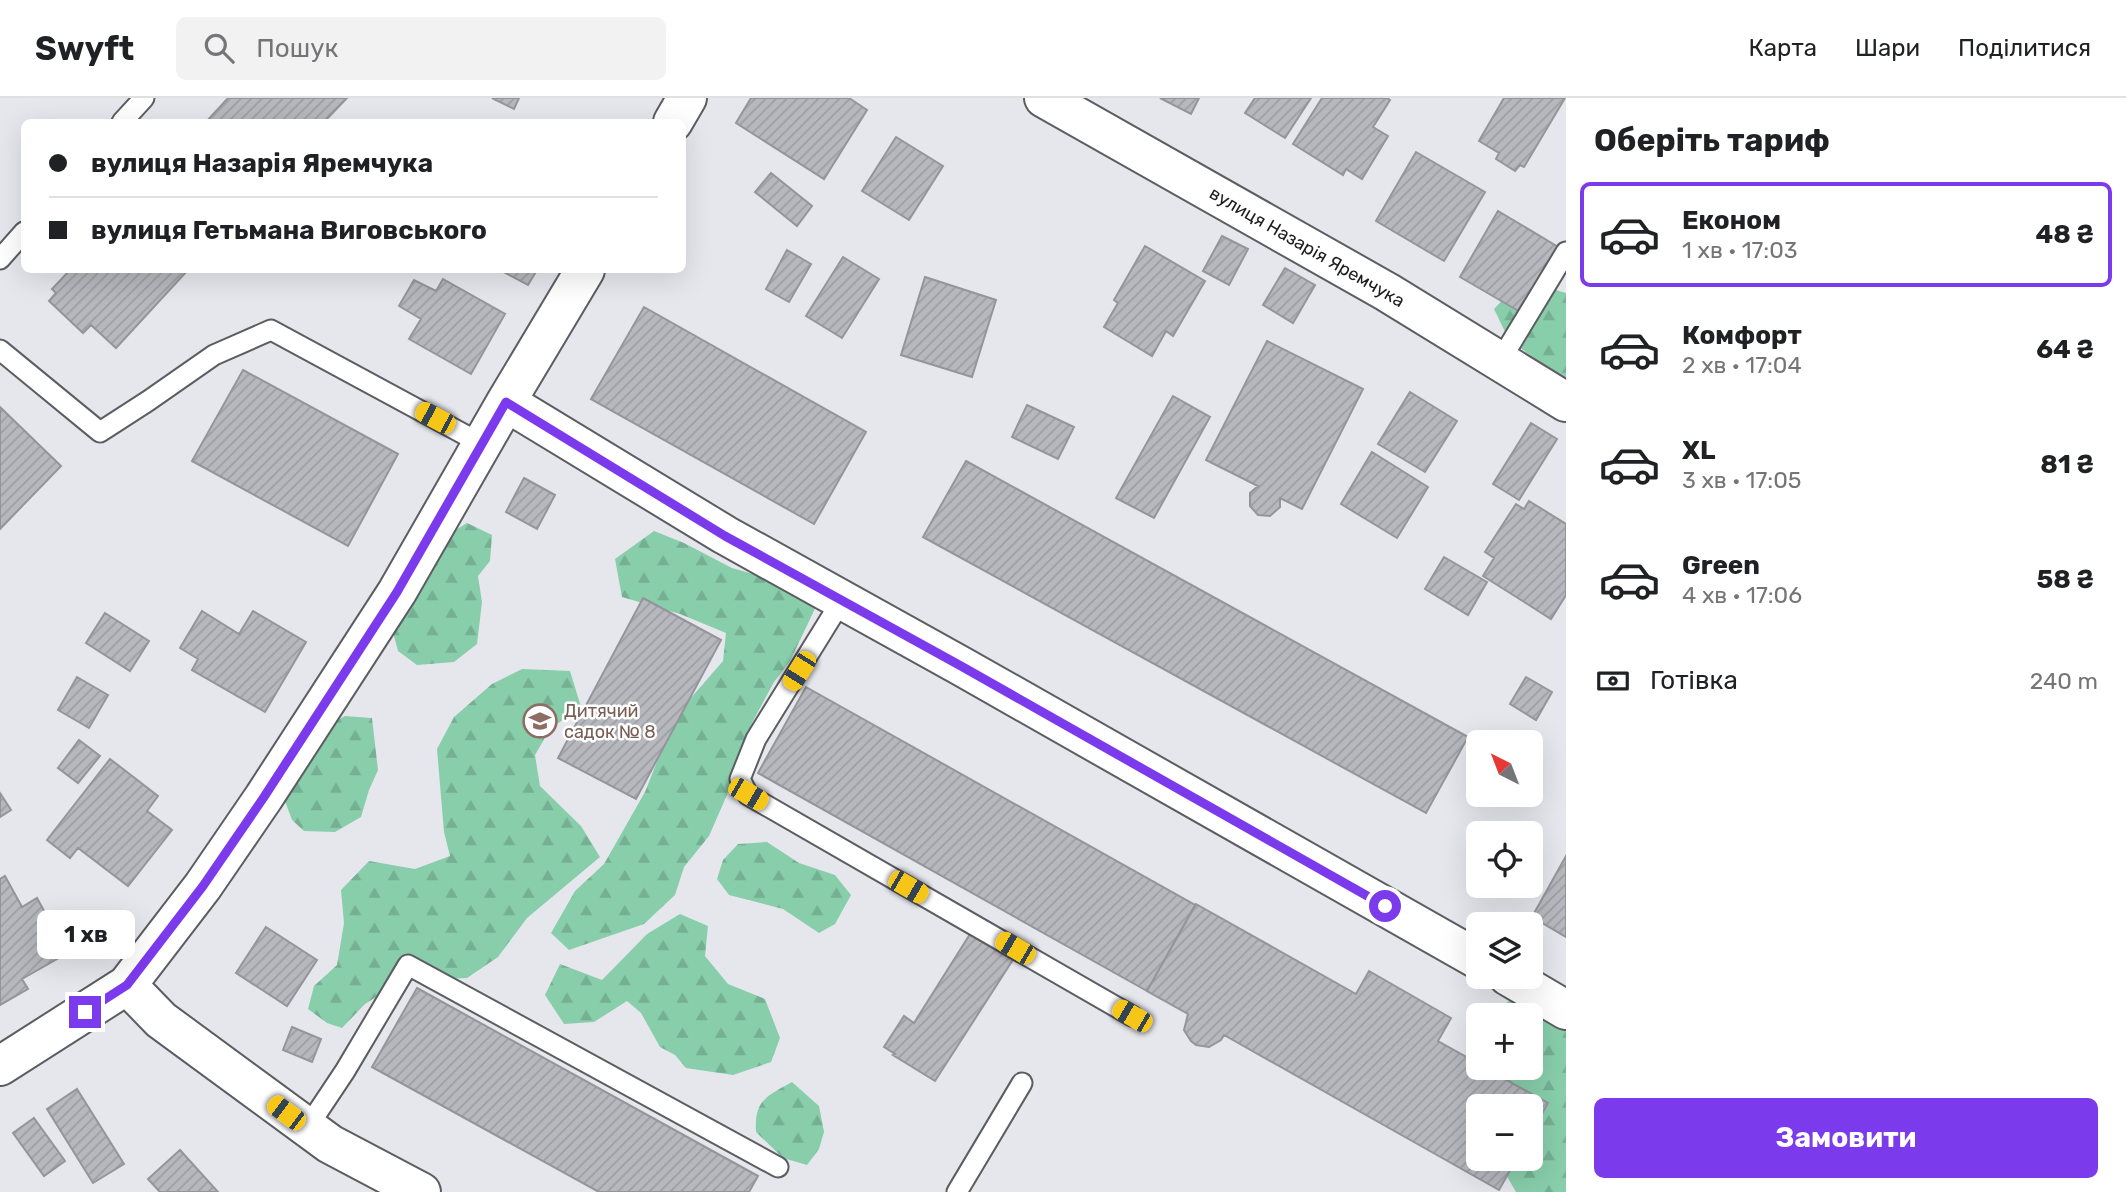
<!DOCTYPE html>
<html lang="uk">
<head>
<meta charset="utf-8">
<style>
  :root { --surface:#fff; --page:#f2f2f2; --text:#202124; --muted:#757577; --line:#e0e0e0; --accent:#7c3aed }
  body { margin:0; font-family:Rubik,sans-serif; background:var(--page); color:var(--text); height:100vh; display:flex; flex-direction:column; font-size:26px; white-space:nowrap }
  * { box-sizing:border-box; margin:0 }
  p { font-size:23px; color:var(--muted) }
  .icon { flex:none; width:38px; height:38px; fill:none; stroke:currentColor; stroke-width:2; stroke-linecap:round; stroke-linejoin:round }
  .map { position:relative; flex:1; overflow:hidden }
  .details { display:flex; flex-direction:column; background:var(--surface); width:560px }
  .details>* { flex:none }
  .banner { position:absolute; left:21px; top:21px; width:665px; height:154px; border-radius:10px; box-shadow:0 7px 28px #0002; display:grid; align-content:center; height:154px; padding:0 28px; background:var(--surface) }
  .needle { width:46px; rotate:318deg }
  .fabs { position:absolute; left:1466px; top:632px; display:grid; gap:14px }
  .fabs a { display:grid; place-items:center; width:77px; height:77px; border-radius:10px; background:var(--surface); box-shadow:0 7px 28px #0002; font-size:35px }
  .end { position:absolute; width:32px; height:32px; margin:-16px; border:9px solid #7c3aed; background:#fff; box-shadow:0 0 0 4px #fff }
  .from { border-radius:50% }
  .bubble { position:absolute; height:49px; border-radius:10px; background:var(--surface); box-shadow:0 7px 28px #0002; font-size:23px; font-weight:700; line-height:49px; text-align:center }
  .car { position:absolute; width:21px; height:42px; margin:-21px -10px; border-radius:9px; box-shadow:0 0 5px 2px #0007; background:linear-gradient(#f5c518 24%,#345 0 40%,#f5c518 0 76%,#345 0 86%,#f5c518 0) }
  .banner b { display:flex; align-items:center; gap:24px; height:66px; font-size:26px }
  .banner b+b { border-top:2px solid var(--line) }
  .banner i { width:18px; height:18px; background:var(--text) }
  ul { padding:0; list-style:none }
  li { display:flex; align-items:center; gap:21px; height:105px; margin:0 14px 10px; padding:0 14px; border:4px solid transparent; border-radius:10px }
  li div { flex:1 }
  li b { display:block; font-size:26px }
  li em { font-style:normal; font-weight:700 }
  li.on { border-color:var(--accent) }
  li>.icon { width:63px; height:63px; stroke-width:1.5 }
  h2 { padding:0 28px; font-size:32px; line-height:84px }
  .pay { display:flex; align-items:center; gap:18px; height:77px; padding:0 28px; font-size:26px }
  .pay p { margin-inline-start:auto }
  .cta { display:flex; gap:14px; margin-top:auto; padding:14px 28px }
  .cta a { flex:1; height:80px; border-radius:10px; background:var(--accent); color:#fff; font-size:28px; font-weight:700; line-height:80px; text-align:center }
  header { display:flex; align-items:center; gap:42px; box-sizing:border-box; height:98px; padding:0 35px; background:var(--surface); border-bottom:2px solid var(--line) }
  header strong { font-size:33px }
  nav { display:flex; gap:38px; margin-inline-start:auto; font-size:24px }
  .search { width:490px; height:63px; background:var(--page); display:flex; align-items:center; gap:18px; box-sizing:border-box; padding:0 24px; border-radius:10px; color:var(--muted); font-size:26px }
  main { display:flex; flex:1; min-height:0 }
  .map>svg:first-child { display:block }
  .forest { fill:url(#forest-firs) }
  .building { fill:url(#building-hatch); stroke:#94959a; stroke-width:2 }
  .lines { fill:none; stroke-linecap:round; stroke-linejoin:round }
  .service-casing { stroke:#5c5d62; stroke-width:23 }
  .minor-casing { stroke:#5c5d62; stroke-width:42 }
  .service { stroke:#fff; stroke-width:19 }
  .minor { stroke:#fff; stroke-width:38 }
  .route { stroke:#7c3aed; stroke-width:9 }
  .labels { text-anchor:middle; stroke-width:5; stroke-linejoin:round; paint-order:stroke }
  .street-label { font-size:18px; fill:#1d1d1f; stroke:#fff }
  .education-label { font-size:18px; fill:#785e54; stroke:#fff; text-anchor:start }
</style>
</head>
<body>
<header>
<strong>Swyft</strong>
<div class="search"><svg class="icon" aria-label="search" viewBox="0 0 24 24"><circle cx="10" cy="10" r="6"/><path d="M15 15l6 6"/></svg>Пошук</div>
<nav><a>Карта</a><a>Шари</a><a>Поділитися</a></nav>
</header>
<main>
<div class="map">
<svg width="1566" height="1094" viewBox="0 0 1566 1094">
  <defs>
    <pattern id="forest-firs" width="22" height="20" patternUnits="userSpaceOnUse" patternTransform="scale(1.75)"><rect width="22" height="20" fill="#88ceab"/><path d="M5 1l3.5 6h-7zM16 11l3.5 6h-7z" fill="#75b093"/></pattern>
    <pattern id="building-hatch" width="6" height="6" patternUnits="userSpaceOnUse" patternTransform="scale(1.75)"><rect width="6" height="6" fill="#b7b8be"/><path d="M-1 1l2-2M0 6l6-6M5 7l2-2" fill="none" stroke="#9d9ea3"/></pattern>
  </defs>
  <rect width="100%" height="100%" fill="#e6e7ed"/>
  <path class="forest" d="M1549,190l17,5v84l-26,-15 -31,-22 -15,-31 19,-20z
    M467,425l25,12 -2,26 -12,15 4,26 -5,42 -23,18 -37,3 -19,-14 -5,-19 48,-93z
    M654,433l30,12 48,25 90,26 -32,67 -16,21 -21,39 -17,38 -9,36 -18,41 -25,31 -9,28 -31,29 -75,26 -18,-17 24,-42 29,-27 41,-72 19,-48 19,-37 40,-46 3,-28 -46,-19 -58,-17 -7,-38z
    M522,571l48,2 11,36 -31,22 -15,26 5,31 41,40 19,31 -73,61 -29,39 -31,21 -65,3 -37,23 -23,24 -15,-5 -19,-14 6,-23 23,-21 7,-42 -3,-33 28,-29 46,8 35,-13 -6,-24 -7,-83 17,-32 38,-33z
    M345,618l27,2 6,52 -9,20 -8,27 -26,15 -31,-1 -12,-11 -9,-24 44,-70z
    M767,744l32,21 36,12 16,20 -16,29 -16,9 -36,-24 -54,-14 -12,-16 6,-19 15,-16z
    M680,816l28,12 -3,30 23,28 37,15 15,39 -9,24 -38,13 -47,-7 -11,-13 -15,-8 -19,-34 -14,-12 -33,21 -30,2 -19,-29 15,-31 42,16 45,-46z
    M1513,900l53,27v167h-50l-19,-33 34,-1v-52l-28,-11 -4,-27h32v-53h-41z
    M792,984l27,24 5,26 -5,17 -12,16 -24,-7 -27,-26c-2,-32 11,-36 36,-50z"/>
  <path class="building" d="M228,0h119l-23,24h-118z
    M492,0h27l-5,11z
    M751,0h98l18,12 -43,69 -88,-56z
    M1160,0h39l-8,16z
    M1255,0h56l-26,40 -40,-25z
    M1322,0h65l3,2 -17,27 15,9 -26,43 -16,-10 -3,6 -50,-31z
    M1504,0h61l-41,69 -4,-2 -5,6 -19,-12 3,-6 -20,-12z
    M896,39l47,29 -34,54 -47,-29z
    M1416,54l69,40 -41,69 -68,-40z
    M771,75l41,33 -15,20 -42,-34z
    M1498,113l62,37 -38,65 -62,-36z
    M1222,138l26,13 -19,36 -26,-14z
    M1145,148l60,35 -32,55 -7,-5 -14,25 -48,-29 14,-24 -4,-3z
    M787,152l24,14 -22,38 -23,-13z
    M843,159l36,22 -37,59 -36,-22z
    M1285,170l30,17 -22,38 -30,-18z
    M70,172h118l-72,78 -25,-23 -8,8 -34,-32 7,-8 -4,-4z
    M500,172h37l-9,15z
    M925,179l71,23 -24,77 -71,-22z
    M443,181l62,35 -34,60 -62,-35 12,-20 -22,-13 15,-26 22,11z
    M644,209l222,125 -52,92 -223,-125z
    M1267,243l96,48 -61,120 -22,-11v9l-10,9 -12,-1 -8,-9v-13l8,-7 -52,-26z
    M243,272l155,84 -50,92 -156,-85z
    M1410,294l47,29 -32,51 -47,-28z
    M1173,298l37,21 -56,101 -38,-20z
    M1027,307l47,22 -16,32 -46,-22z
    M0,309l61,59 -61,63z
    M1531,325l26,16 -38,61 -26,-16z
    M1372,354l56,35 -31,51 -56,-34z
    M966,363l502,276 -42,76 -503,-276z
    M524,380l31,17 -18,34 -31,-17z
    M1529,403l37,23v71l-15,24 -68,-43 11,-18 -9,-6 31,-48 8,5z
    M1444,459l43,25 -19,33 -43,-26z
    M643,500l78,42 -85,159 -78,-41z
    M202,513l37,23 14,-23 53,31 -41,70 -73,-42 6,-11 -18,-11z
    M105,515l44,28 -19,30 -44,-28z
    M77,579l31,18 -19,33 -31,-18z
    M1526,579l26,15 -16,28 -26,-16z
    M806,589l389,218 -48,86 -389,-218z
    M79,642l21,16 -22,27 -20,-15z
    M110,661l48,37 -11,15 25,19 -44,56 -50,-38 -8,10 -23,-18z
    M0,695l11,17 -11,7z
    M1566,758v81l-34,-20z
    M5,778l17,31 15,-9 18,33 5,-3 13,22 -51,29 6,10 -28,16v-126z
    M1196,806l160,90 13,-23 82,47 -13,23 41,23v4h6l63,35 -17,31v-28h-52v52h38l-18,32 -275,-155 -3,5 -12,7 -13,-2 -5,-4 -7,-11 4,-16 -41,-23z
    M266,829l51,33 -30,46 -51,-33z
    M972,833l42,27 -79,123 -42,-26 2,-1 -11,-7 20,-31 10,7z
    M417,890l341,188 -9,16h-150l-227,-125z
    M292,929l29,12 -9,23 -29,-12z
    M77,991l47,75 -31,19 -46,-74z
    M34,1020l31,43 -21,15 -31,-43z
    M180,1052l38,42h-58l-12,-13z"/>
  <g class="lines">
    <defs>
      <path id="service" d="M122,24l22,-24
        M0,161l24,-27
        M0,252l100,82 48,-31 66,-46 57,-25 211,114
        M1500,263l66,-109
        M842,502l-86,139 -16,40 8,16 384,221
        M307,1030l38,-57 63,-106 370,202
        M957,1094l65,-109"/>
      <path id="minor" d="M1044,0l343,194 179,110
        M673,24l14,-24
        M506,304l219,133 236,131 518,294
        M1508,878l58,34
        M127,887l34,35 169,124 91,48
        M0,968l127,-81 76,-99 61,-89 133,-205 109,-190 79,-132"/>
    </defs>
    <use href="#service" class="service-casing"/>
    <use href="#minor" class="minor-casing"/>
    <use href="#service" class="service"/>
    <use href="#minor" class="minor"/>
  </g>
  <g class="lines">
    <path class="route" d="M85,914l42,-27 76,-99 61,-89 133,-205 109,-190 219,134 236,130 424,240"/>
  </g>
  <defs>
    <symbol id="school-ring" viewBox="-11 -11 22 22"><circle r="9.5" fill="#fff" stroke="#8d6e63" stroke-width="1.5"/><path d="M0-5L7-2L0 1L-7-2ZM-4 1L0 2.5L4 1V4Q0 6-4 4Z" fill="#8d6e63"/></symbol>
  </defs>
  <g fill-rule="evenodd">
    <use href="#school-ring" x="521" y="604" width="38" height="38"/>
  </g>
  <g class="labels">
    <g class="street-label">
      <text transform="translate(1307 149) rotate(30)" y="6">вулиця Назарія Яремчука</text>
    </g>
    <g class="education-label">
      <text x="564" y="619">Дитячий<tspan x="564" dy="21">садок № 8</tspan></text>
    </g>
  </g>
</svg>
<div class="fabs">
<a><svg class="needle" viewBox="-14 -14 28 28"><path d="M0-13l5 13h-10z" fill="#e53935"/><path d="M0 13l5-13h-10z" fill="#757577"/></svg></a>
<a><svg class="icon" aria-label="locate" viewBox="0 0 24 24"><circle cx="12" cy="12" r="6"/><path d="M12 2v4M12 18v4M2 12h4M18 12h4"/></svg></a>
<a><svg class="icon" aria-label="layers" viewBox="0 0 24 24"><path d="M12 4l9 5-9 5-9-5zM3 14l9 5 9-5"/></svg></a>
<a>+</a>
<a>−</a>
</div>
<i class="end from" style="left:1385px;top:808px"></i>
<i class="end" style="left:85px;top:914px"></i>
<div class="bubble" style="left:37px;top:812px;width:98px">1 хв</div>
<i class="car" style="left:435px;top:320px;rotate:298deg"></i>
<i class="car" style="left:799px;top:573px;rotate:212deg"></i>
<i class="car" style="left:748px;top:696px;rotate:120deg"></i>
<i class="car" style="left:908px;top:789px;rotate:120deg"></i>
<i class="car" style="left:1015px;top:850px;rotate:300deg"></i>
<i class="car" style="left:1132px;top:918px;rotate:300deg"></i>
<i class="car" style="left:286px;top:1015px;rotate:307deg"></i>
<div class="banner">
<b><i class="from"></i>вулиця Назарія Яремчука</b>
<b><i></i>вулиця Гетьмана Виговського</b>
</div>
</div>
<section class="details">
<h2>Оберіть тариф</h2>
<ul>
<li class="on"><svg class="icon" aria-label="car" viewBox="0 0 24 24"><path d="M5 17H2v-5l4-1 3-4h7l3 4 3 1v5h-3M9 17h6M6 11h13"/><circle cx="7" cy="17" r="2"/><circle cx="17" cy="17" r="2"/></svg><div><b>Економ</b><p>1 хв · 17:03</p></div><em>48 ₴</em></li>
<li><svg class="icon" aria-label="car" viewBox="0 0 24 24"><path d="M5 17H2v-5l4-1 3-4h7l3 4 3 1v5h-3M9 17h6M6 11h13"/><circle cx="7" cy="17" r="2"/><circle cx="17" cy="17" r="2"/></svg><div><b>Комфорт</b><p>2 хв · 17:04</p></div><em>64 ₴</em></li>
<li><svg class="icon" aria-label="car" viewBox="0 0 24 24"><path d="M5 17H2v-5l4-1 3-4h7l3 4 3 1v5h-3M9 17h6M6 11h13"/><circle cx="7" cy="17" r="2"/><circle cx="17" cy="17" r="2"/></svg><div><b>XL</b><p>3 хв · 17:05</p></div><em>81 ₴</em></li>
<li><svg class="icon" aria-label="car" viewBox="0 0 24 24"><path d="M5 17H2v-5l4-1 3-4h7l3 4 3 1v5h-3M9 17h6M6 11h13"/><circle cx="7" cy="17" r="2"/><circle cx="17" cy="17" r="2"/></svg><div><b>Green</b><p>4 хв · 17:06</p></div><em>58 ₴</em></li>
</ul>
<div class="pay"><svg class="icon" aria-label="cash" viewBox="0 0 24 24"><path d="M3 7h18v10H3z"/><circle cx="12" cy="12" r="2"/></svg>Готівка<p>240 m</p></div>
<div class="cta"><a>Замовити</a></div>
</section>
</main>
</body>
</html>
